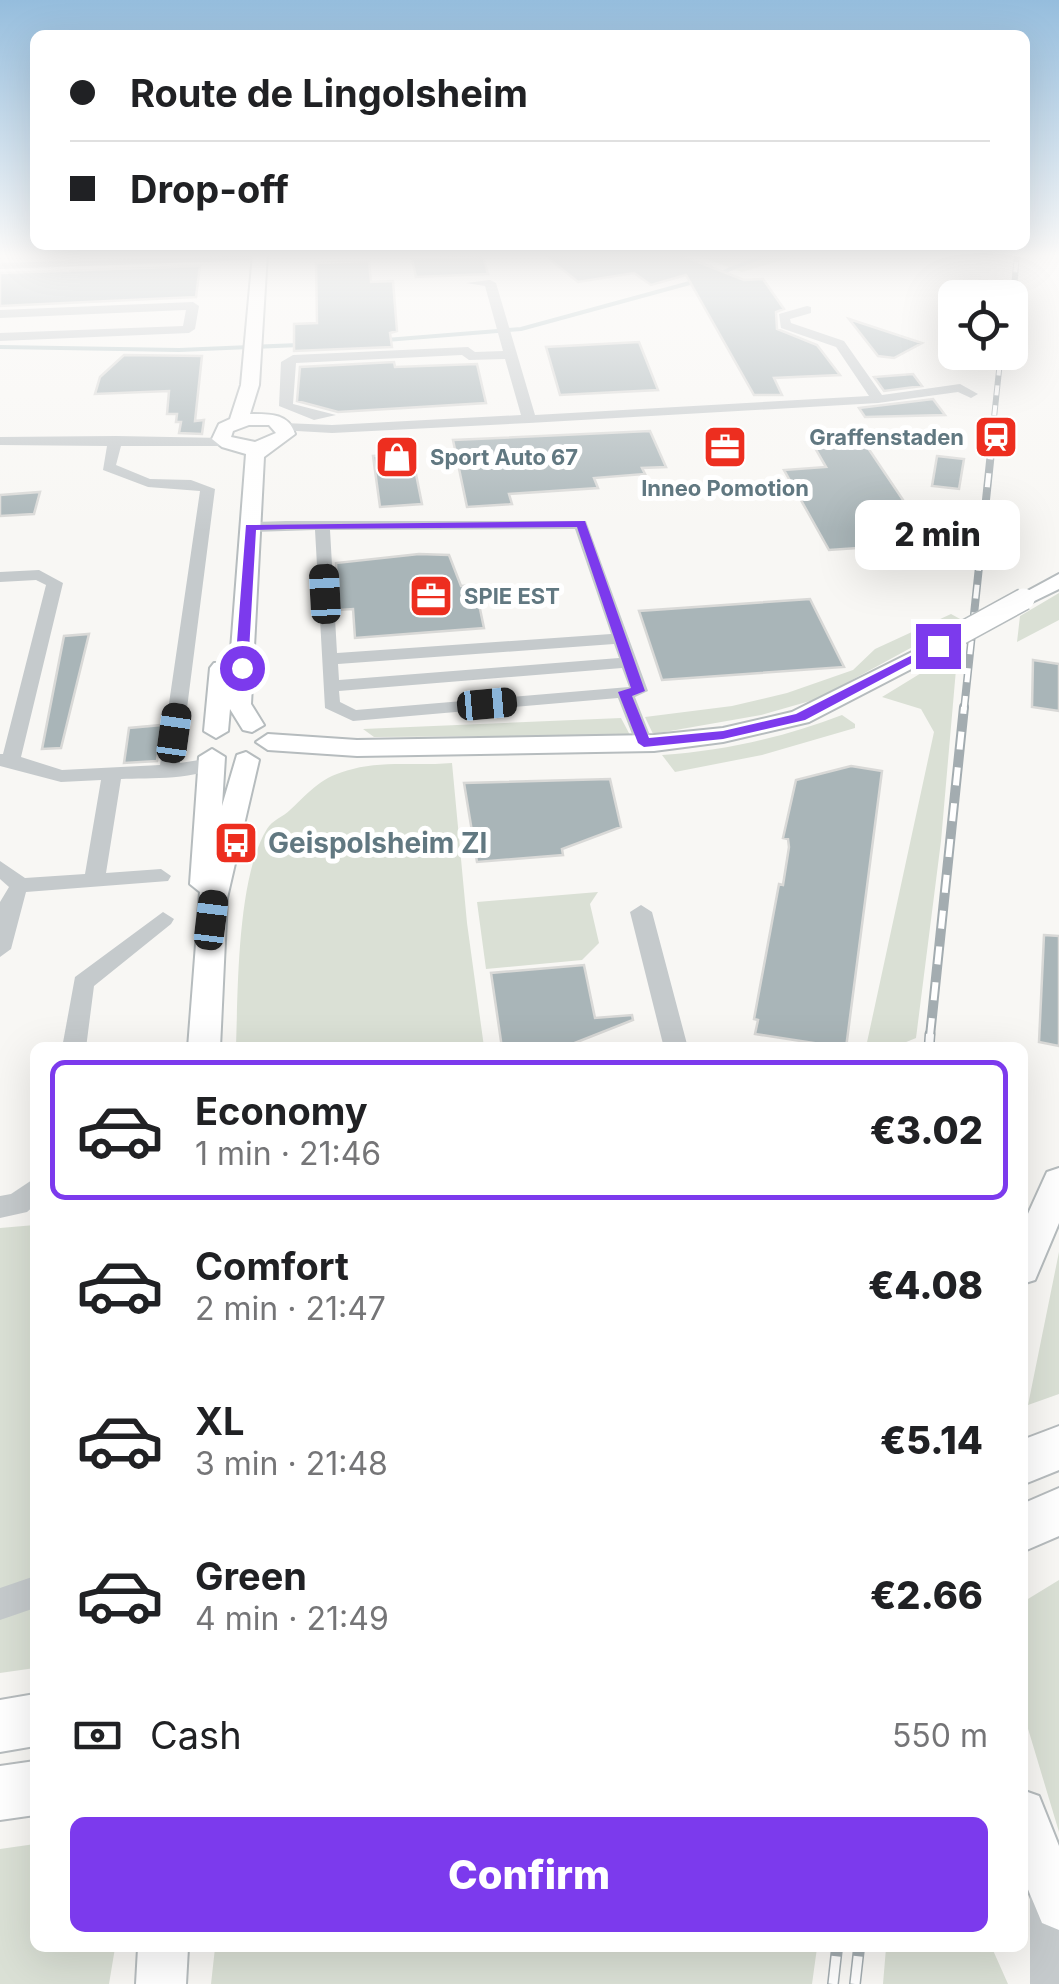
<!DOCTYPE html>
<html lang="en">
<head>
<meta charset="utf-8">
<style>
  :root { --surface:#fff; --page:#f2f2f2; --text:#202124; --muted:#757577; --line:#e0e0e0; --accent:#7c3aed }
  body { margin:0; font-family:Inter,sans-serif; background:var(--page); color:var(--text); height:100vh; display:flex; flex-direction:column; font-size:38px; white-space:nowrap }
  * { box-sizing:border-box; margin:0 }
  p { font-size:32px; color:var(--muted) }
  .icon { flex:none; width:55px; height:55px; fill:none; stroke:currentColor; stroke-width:2; stroke-linecap:round; stroke-linejoin:round }
  .map { position:relative; flex:1; overflow:hidden }
  .drawer { position:absolute; left:30px; top:1042px; width:998px; height:910px; display:flex; flex-direction:column; background:var(--surface); border-radius:15px; box-shadow:0 10px 40px #0002 }
  .drawer>* { flex:none }
  .guide { position:absolute; left:30px; top:30px; width:1000px; height:220px; border-radius:15px; box-shadow:0 10px 40px #0002; display:grid; align-content:center; height:220px; padding:0 40px; background:var(--surface) }
  .controls { position:absolute; left:938px; top:280px; display:grid; gap:20px }
  .controls a { display:grid; place-items:center; width:90px; height:90px; border-radius:15px; background:var(--surface); box-shadow:0 10px 40px #0002; font-size:50px }
  .end { position:absolute; width:45px; height:45px; margin:-22px; border:12px solid #7c3aed; background:#fff; box-shadow:0 0 0 5px #fff }
  .from { border-radius:50% }
  .bubble { position:absolute; height:70px; border-radius:15px; background:var(--surface); box-shadow:0 10px 40px #0002; font-size:32px; font-weight:800; line-height:70px; text-align:center }
  .car { position:absolute; width:30px; height:60px; margin:-30px -15px; border-radius:12px; box-shadow:0 0 8px 2px #0007; background:linear-gradient(#222 24%,#8ab4d8 0 40%,#222 0 76%,#8ab4d8 0 86%,#222 0) }
  .guide b { display:flex; align-items:center; gap:35px; height:95px; font-size:38px }
  .guide b+b { border-top:2px solid var(--line) }
  .guide i { width:25px; height:25px; background:var(--text) }
  ul { padding:18px 0 0; list-style:none }
  li { display:flex; align-items:center; gap:30px; height:140px; margin:0 20px 15px; padding:0 20px; border:5px solid transparent; border-radius:15px }
  li div { flex:1 }
  li b { display:block; font-size:38px }
  li em { font-style:normal; font-weight:800 }
  li.active { border-color:var(--accent) }
  li>.icon { width:90px; height:90px; stroke-width:1.5 }
  .pay { display:flex; align-items:center; gap:25px; height:110px; padding:0 40px; font-size:38px }
  .pay p { margin-inline-start:auto }
  .primary-button { display:flex; gap:20px; margin-top:auto; padding:20px 40px }
  .primary-button a { flex:1; height:115px; border-radius:15px; background:var(--accent); color:#fff; font-size:40px; font-weight:800; line-height:115px; text-align:center }
  .map>svg:first-child { display:block }
  .green { fill:#dae0d5 }
  .lines { fill:none; stroke-linecap:round; stroke-linejoin:round }
  .stream { stroke:#bacacc; stroke-width:4 }
  .building { fill:#a9b5b8; stroke:#d9d9d7; stroke-width:2.5 }
  .major-casing { stroke:#b6bcbe; stroke-width:4 }
  .highway-casing { stroke:#b7bcbe; stroke-width:4 }
  .minor { fill:#c5cacc; fill-rule:evenodd }
  .major { fill:#fff; fill-rule:evenodd }
  .highway { fill:#fff; fill-rule:evenodd }
  .rail-far4-casing { stroke:#a3acb0; stroke-width:6 }
  .rail-far3-casing { stroke:#a3acb0; stroke-width:8 }
  .rail-far2-casing { stroke:#a3acb0; stroke-width:10 }
  .rail-far1-casing { stroke:#a3acb0; stroke-width:11 }
  .rail-casing { stroke:#a3acb0; stroke-width:12 }
  .rail-far4 { stroke:#fff; stroke-width:4; stroke-dasharray:10; stroke-linecap:butt }
  .rail-far3 { stroke:#fff; stroke-width:5; stroke-dasharray:14; stroke-linecap:butt }
  .rail-far2 { stroke:#fff; stroke-width:6; stroke-dasharray:18; stroke-linecap:butt }
  .rail-far1 { stroke:#fff; stroke-width:8; stroke-dasharray:21; stroke-linecap:butt }
  .rail { stroke:#fff; stroke-width:9; stroke-dasharray:28; stroke-linecap:butt }
  .major-bridge-casing { stroke:#b6bcbe; stroke-width:24; stroke-linecap:butt }
  .major-bridge { stroke:#fff; stroke-width:21 }
  .route { fill:#7c3aed }
  .labels { text-anchor:middle; stroke-width:10; stroke-linejoin:round; paint-order:stroke }
  .far-poi-label { font-size:22px; font-weight:bold; fill:#617881; stroke:#fff; text-anchor:start }
  .poi-label { font-size:28px; font-weight:bold; fill:#617881; stroke:#fff; text-anchor:start }
</style>
</head>
<body>
<div class="map">
<svg width="1059" height="1984" viewBox="0 0 1059 1984">
  <rect width="100%" height="100%" fill="#f8f7f4"/>
  <path class="green" d="M693,254h109l-60,18z
    M1059,593v27l-42,22 3,-26z
    M951,614l11,6 -145,79 -56,16 -108,19 -8,-17 87,-11 55,-13 66,-23 22,-21z
    M957,658l-16,183 -25,197 -22,9h-28l68,-315 -13,-23 -39,-12 62,-38z
    M842,715l13,9v4l-93,27 -87,17 -13,-17c63,-4 122,-18 180,-40z
    M621,718l9,17 -256,2 -11,-8z
    M452,763l15,160 17,124h-248c2,-57 1,-170 31,-218 5,-9 16,-12 23,-19 23,-21 30,-33 63,-41 31,-8 66,-3 99,-6z
    M598,892l-8,12 9,39 -17,17 -96,9 -9,-67z
    M35,1225v443l-35,5v-445z
    M1059,1252v142l-31,11z
    M1059,1580v252l-36,-120v-110z
    M35,1844v104h80l-6,36h-109v-135z
    M215,1948h602l-5,36h-601z
    M886,1948h106l16,36h-125z"/>
  <g class="lines">
    <path class="stream" d="M718,274l51,-20
      M386,340l135,-11 176,-48
      M0,347l179,3 120,-5"/>
  </g>
  <path class="building" d="M543,254h135l66,26 19,-1 21,30 -8,3 1,17 40,16 23,30 -66,3 8,17h-28l-68,-120 -35,10 -17,-12 -56,9z
    M483,256l5,18 -72,3 -4,-18z
    M369,261l2,21 22,-1 4,50 -7,2 2,14 -98,4v-27l23,-1 -1,-60z
    M200,266l-4,31 -196,9v-33z
    M849,319l73,24 -28,15 -16,-2z
    M639,342l19,48 -98,5 -14,-48z
    M124,355l78,1 -7,65 9,-1 -2,14 -23,-1 2,-11h-5l1,-8h-10l2,-23 -74,3 5,-17z
    M394,362l1,5 82,-3 9,39 -148,9 -41,-11 3,-34z
    M913,374l9,12 -38,5 -10,-14z
    M933,399l12,16 -80,2 -6,-9z
    M650,431l16,36 -24,1 3,6 -51,4 4,10 -89,6 3,10 -45,3 -14,-67z
    M866,445l66,98 -103,7 -45,-80 42,-3 -11,-19z
    M412,454l10,50 -42,3 -7,-51z
    M937,456l27,3 -5,30 -27,-3z
    M40,492l-6,22 -34,2v-21z
    M419,554l30,1 12,31 14,-1 9,43 -129,10 -2,-29 -15,1 -2,-47z
    M810,599l34,68 -182,13 -23,-69z
    M89,634l-28,114 -19,1 22,-113z
    M1033,660l26,4v47l-27,-4z
    M162,725l-5,36 -33,2 5,-35z
    M851,766l31,5 -36,277 -91,-14 3,-14 -4,-1 25,-135 4,1 6,-38 -1,-8 -5,-1 13,-58z
    M610,779l11,48 -59,22 1,6 -86,7 -13,-79z
    M1044,935l15,1v110l-20,-4z
    M584,965l11,53 37,-3 1,5 -71,28h-60l-11,-75z"/>
  <g class="lines">
    <defs>
      <path id="major" d="M253,254h14l-8,131 -9,29c19,0 39,-1 45,20l-31,23 -13,247 13,21 -12,7 -9,-2 -13,-21 -2,22 -12,7 -12,-7 6,-63 4,-5h16l16,-209 -24,-7 -10,-8 7,-15 11,-5 11,-34zM249,425h20l7,8 -21,9 -24,-5 2,-6z
        M1059,574v15l-35,17 -11,-7z
        M938,639l11,7 -3,5 -137,71 -86,20 -69,9 -297,5 -89,-6 -12,-8 12,-8 89,6 297,-5 69,-7 69,-16z
        M212,749l13,8 -3,49 15,-51 9,-3 13,8 -32,138 -7,150h-32l12,-156 -10,-8 9,-127z
        M1059,1168v55l-24,57 -13,4v-57l25,-55z
        M1022,1790l17,6 20,50v84l-17,-7 -20,-48z
        M138,1948h50l-2,36h-50z"/>
      <path id="highway" d="M1059,1426v44l-37,15v-45z
        M1059,1488v48l-37,16v-48z
        M35,1694v52l-35,6v-52z
        M35,1761v54l-35,5v-54z"/>
    </defs>
    <use href="#major" class="major-casing"/>
    <use href="#highway" class="highway-casing"/>
    <path class="minor" d="M263,255l-4,5 -259,9v-6z
      M490,280l6,3 39,132 334,-19 -33,-49 -55,-19 -2,-14 28,-8 4,1v6l-21,6 1,4 53,18 38,54 78,-11 18,10 -7,4 -13,-6 -80,11 -349,20 -197,10 -53,-3 -2,-3 7,-4 48,2 189,-10 -16,-56 -36,1 -7,-5 -166,8 -3,41 43,11 -22,5 -35,-14 2,-44 12,-7 175,-8 7,5 28,-1 -18,-65 -19,-3z
      M193,302l6,4 -4,23 -6,4 -189,8v-8l183,-7 3,-16 -186,8v-8z
      M116,436l108,2 7,4 -7,4h-103l-5,19 34,14 41,1 24,9 -35,274 32,-5 9,6c-19,16 -74,14 -100,15l-15,94 55,-4 10,7 -3,5 -142,11 -15,57 -11,8v-55l9,-15 -9,-8v-18l25,17 60,-4 16,-94 -40,2 -61,-16v-12h3l43,-169 -10,-5 -36,2v-10l39,-2 24,13 -42,174 41,13 98,-5 40,-274 -52,-4 -45,-17 4,-24 -107,-1v-8z
      M286,521h300l62,170 -13,6 18,46 -2,4h-14l-19,-49 -265,23 -28,-13 -10,-178 -65,2 -8,-5 8,-5zM575,529l36,105 -274,19 -7,-123zM614,644l5,14 -280,22 -1,-16zM622,668l7,19 -273,23 -16,-8 -1,-11z
      M641,905l11,7 36,136h-24l-34,-136z
      M163,912l11,7 -3,5 -77,62 -8,62h-24l13,-71z
      M35,1178v27l-8,7 -27,6v-22l11,-2z
      M35,1576v32l-35,12v-32z
      M1048,1878l11,4v102h-29v-88l5,-13z"/>
    <use href="#major" class="major"/>
    <use href="#highway" class="highway"/>
    <defs>
      <path id="rail-far4" d="M1010,332l7,-78
        M990,455l11,-103"/>
      <path id="rail-far3" d="M964,710l27,-258"/>
      <path id="rail-far2" d="M930,1036l34,-329"/>
      <path id="rail-far1" d="M929,1048l1,-14"/>
      <path id="rail" d="M833,1984l4,-36
        M855,1984l4,-36"/>
    </defs>
    <use href="#rail-far4" class="rail-far4-casing"/>
    <use href="#rail-far3" class="rail-far3-casing"/>
    <use href="#rail-far2" class="rail-far2-casing"/>
    <use href="#rail-far1" class="rail-far1-casing"/>
    <use href="#rail" class="rail-casing"/>
    <use href="#rail-far4" class="rail-far4"/>
    <use href="#rail-far3" class="rail-far3"/>
    <use href="#rail-far2" class="rail-far2"/>
    <use href="#rail-far1" class="rail-far1"/>
    <use href="#rail" class="rail"/>
    <defs>
      <path id="major-bridge" d="M938,646l86,-47"/>
    </defs>
    <use href="#major-bridge" class="major-bridge-casing"/>
    <use href="#major-bridge" class="major-bridge"/>
  </g>
  <linearGradient id="sky" x2="0" y2="1"><stop stop-color="#95bddd"/><stop offset="0.48" stop-color="#fcfbfa"/><stop offset="1" stop-color="#fcfbfa" stop-opacity="0"/></linearGradient>
  <rect width="1059" height="532" fill="url(#sky)"/>
  <path class="route" d="M585,521l60,170 -13,5 17,42 74,-7 73,-17 138,-70 10,2 -139,74 -82,19 -79,8 -6,-4 -20,-51 13,-4 -54,-161 -291,2 -30,1 -8,138 -6,4 -7,-4 11,-143z"/>
  <defs>
    <symbol id="station-square" viewBox="-11 -11 22 22"><rect x="-9" y="-9" width="18" height="18" rx="4" fill="#ed2e1f" stroke="#fff"/><path d="M-3-6H3Q5-6 5-4V2Q5 4 3 4L4.5 6H3L1.5 4h-3L-3 6H-4.5L-3 4Q-5 4-5 2V-4Q-5-6-3-6ZM-3.5-4v3h7v-3ZM-3.5 1v1.5H-2V1ZM2 1v1.5H3.5V1Z" fill="#fff"/></symbol>
    <symbol id="office-square" viewBox="-11 -11 22 22"><rect x="-9" y="-9" width="18" height="18" rx="4" fill="#ed2e1f" stroke="#fff"/><path d="M-6-3h4V-5.5h4V-3h4V5H-6ZM-1-4.5V-3h2v-1.5ZM-6 0V1H6V0Z" fill="#fff"/></symbol>
    <symbol id="shop-square" viewBox="-11 -11 22 22"><rect x="-9" y="-9" width="18" height="18" rx="4" fill="#ed2e1f" stroke="#fff"/><path d="M-5-2.5h2.3a2.7 3.5 0 0 1 5.4 0H5L5.5 6h-11ZM-1.5-2.5h3a1.5 2.3 0 0 0-3 0Z" fill="#fff"/></symbol>
    <symbol id="bus-square" viewBox="-11 -11 22 22"><rect x="-9" y="-9" width="18" height="18" rx="4" fill="#ed2e1f" stroke="#fff"/><path d="M-5-6H5V4H4V6H2V4H-2V6H-4V4H-5ZM-3.5-4V0h7V-4ZM-3.5 1.2v1.5H-2V1.2ZM2 1.2v1.5H3.5V1.2Z" fill="#fff"/></symbol>
  </defs>
  <g fill-rule="evenodd">
    <use href="#station-square" x="971" y="412" width="50" height="50"/>
    <use href="#office-square" x="700" y="422" width="50" height="50"/>
    <use href="#shop-square" x="372" y="432" width="50" height="50"/>
    <use href="#office-square" x="406" y="571" width="50" height="50"/>
    <use href="#bus-square" x="211" y="818" width="50" height="50"/>
  </g>
  <g class="labels">
    <g class="far-poi-label">
      <text x="964" y="445" text-anchor="end">Graffenstaden</text>
      <text x="430" y="465">Sport Auto 67</text>
      <text x="725" y="496" text-anchor="middle">Inneo Pomotion</text>
      <text x="464" y="604">SPIE EST</text>
    </g>
    <g class="poi-label">
      <text x="268" y="853">Geispolsheim ZI</text>
    </g>
  </g>
</svg>
<div class="controls">
<a><svg class="icon" aria-label="locate" viewBox="0 0 24 24"><circle cx="12" cy="12" r="6"/><path d="M12 2v4M12 18v4M2 12h4M18 12h4"/></svg></a>
</div>
<i class="end from" style="left:242px;top:668px"></i>
<i class="end" style="left:938px;top:646px"></i>
<div class="bubble" style="left:855px;top:500px;width:165px">2 min</div>
<i class="car" style="left:325px;top:594px;rotate:357deg"></i>
<i class="car" style="left:487px;top:704px;rotate:85deg"></i>
<i class="car" style="left:174px;top:733px;rotate:8deg"></i>
<i class="car" style="left:211px;top:920px;rotate:7deg"></i>
<div class="guide">
<b><i class="from"></i>Route de Lingolsheim</b>
<b><i></i>Drop-off</b>
</div>
<section class="drawer">
<ul>
<li class="active"><svg class="icon" aria-label="car" viewBox="0 0 24 24"><path d="M5 17H2v-5l4-1 3-4h7l3 4 3 1v5h-3M9 17h6M6 11h13"/><circle cx="7" cy="17" r="2"/><circle cx="17" cy="17" r="2"/></svg><div><b>Economy</b><p>1 min · 21:46</p></div><em>€3.02</em></li>
<li><svg class="icon" aria-label="car" viewBox="0 0 24 24"><path d="M5 17H2v-5l4-1 3-4h7l3 4 3 1v5h-3M9 17h6M6 11h13"/><circle cx="7" cy="17" r="2"/><circle cx="17" cy="17" r="2"/></svg><div><b>Comfort</b><p>2 min · 21:47</p></div><em>€4.08</em></li>
<li><svg class="icon" aria-label="car" viewBox="0 0 24 24"><path d="M5 17H2v-5l4-1 3-4h7l3 4 3 1v5h-3M9 17h6M6 11h13"/><circle cx="7" cy="17" r="2"/><circle cx="17" cy="17" r="2"/></svg><div><b>XL</b><p>3 min · 21:48</p></div><em>€5.14</em></li>
<li><svg class="icon" aria-label="car" viewBox="0 0 24 24"><path d="M5 17H2v-5l4-1 3-4h7l3 4 3 1v5h-3M9 17h6M6 11h13"/><circle cx="7" cy="17" r="2"/><circle cx="17" cy="17" r="2"/></svg><div><b>Green</b><p>4 min · 21:49</p></div><em>€2.66</em></li>
</ul>
<div class="pay"><svg class="icon" aria-label="cash" viewBox="0 0 24 24"><path d="M3 7h18v10H3z"/><circle cx="12" cy="12" r="2"/></svg>Cash<p>550 m</p></div>
<div class="primary-button"><a>Confirm</a></div>
</section>
</div>
</body>
</html>
